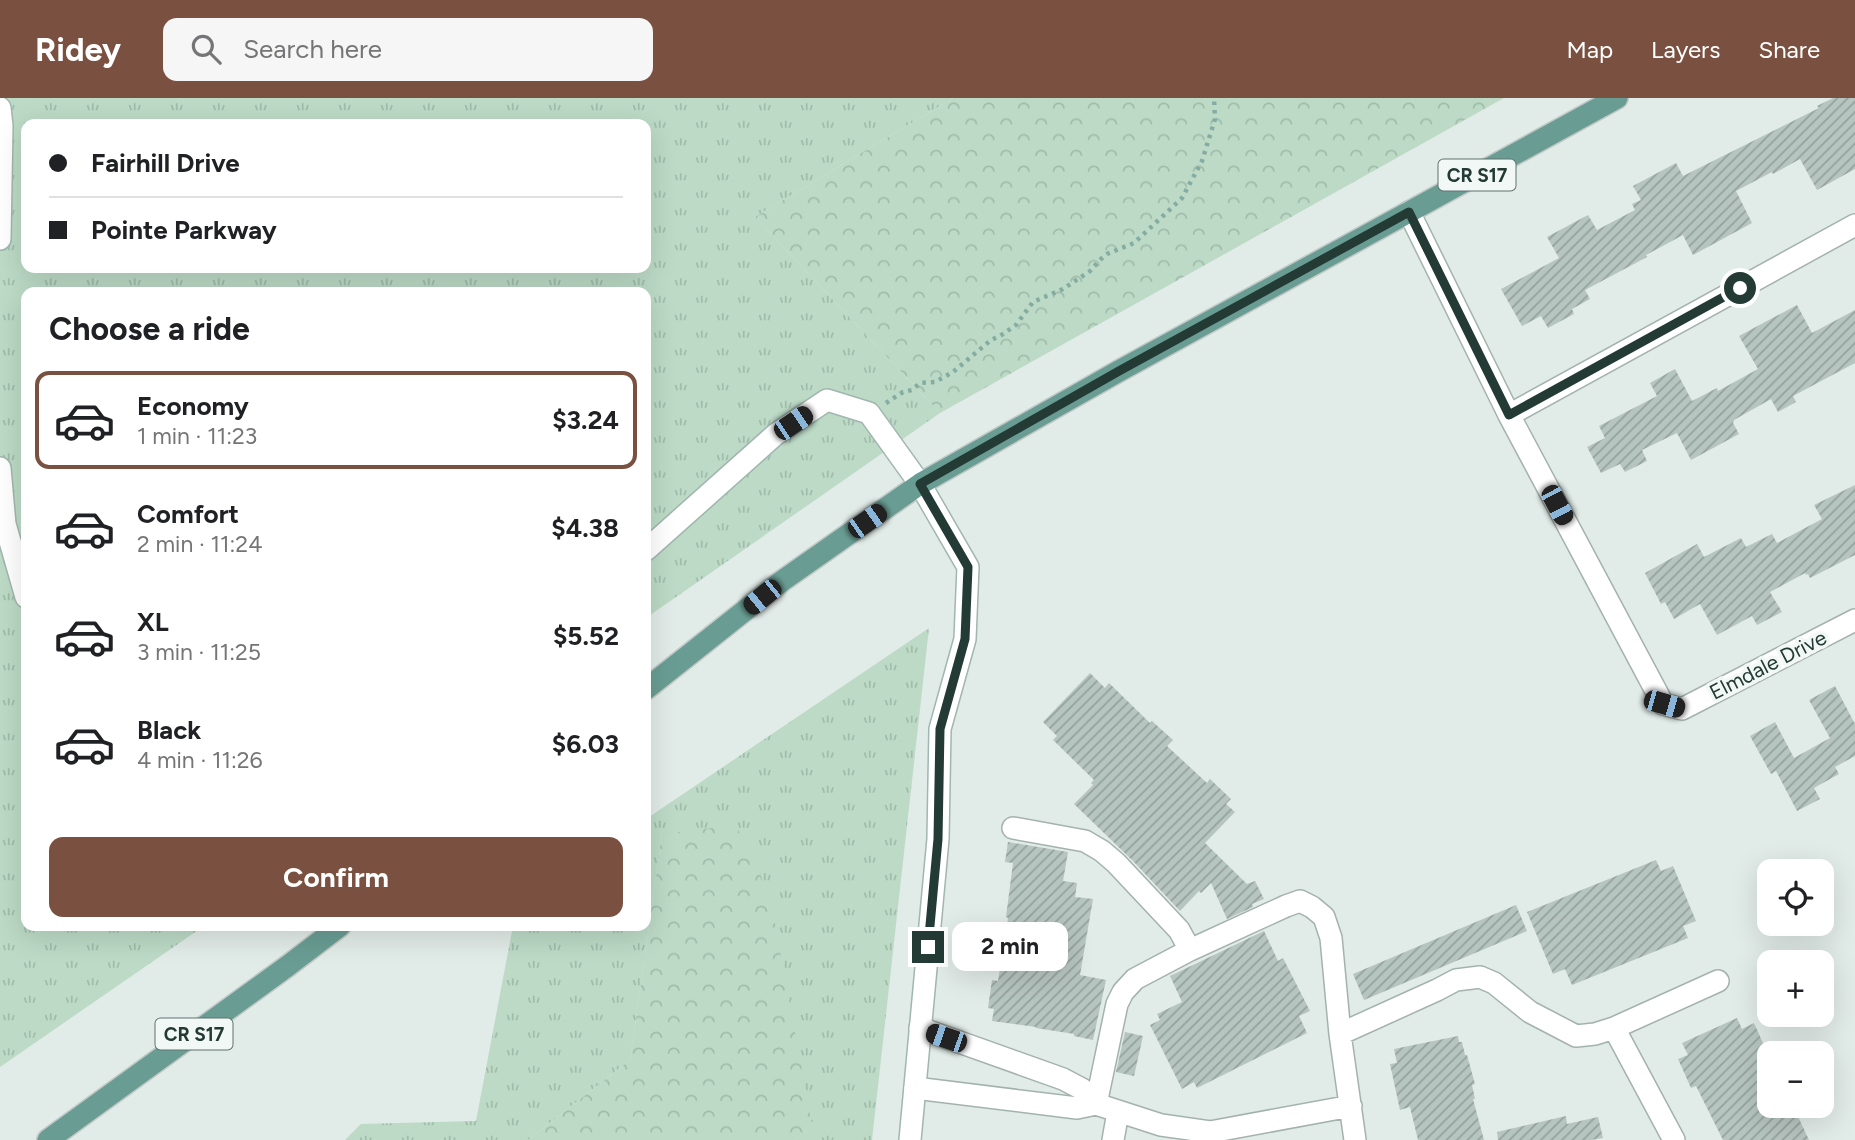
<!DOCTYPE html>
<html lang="en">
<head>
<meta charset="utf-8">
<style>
  :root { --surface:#fff; --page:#f6f6f6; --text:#202124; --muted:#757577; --line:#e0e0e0; --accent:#7a5140 }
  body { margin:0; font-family:Figtree,sans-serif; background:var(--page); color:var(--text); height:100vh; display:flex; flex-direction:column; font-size:26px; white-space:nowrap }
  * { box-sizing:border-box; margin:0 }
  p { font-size:23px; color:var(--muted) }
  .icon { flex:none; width:38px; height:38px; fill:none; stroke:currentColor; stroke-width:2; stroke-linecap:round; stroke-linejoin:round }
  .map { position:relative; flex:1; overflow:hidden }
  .details { position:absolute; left:21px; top:189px; width:630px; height:644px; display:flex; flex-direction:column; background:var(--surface); border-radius:14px; box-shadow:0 7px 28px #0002 }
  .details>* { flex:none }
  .banner { position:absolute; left:21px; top:21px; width:630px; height:154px; border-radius:14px; box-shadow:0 7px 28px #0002; display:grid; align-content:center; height:154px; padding:0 28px; background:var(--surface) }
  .tools { position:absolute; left:1757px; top:761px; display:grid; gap:14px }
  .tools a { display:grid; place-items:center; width:77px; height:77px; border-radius:14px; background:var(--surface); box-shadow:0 7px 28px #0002; font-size:35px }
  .end { position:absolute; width:32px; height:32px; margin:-16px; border:9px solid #233a35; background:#fff; box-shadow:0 0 0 4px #fff }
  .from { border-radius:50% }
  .bubble { position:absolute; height:49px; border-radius:14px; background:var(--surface); box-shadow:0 7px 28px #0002; font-size:23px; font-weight:700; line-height:49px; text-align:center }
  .car { position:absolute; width:21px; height:42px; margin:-21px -10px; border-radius:9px; box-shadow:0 0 5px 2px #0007; background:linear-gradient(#222 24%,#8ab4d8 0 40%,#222 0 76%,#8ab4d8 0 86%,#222 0) }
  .banner b { display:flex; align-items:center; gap:24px; height:66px; font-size:26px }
  .banner b+b { border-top:2px solid var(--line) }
  .banner i { width:18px; height:18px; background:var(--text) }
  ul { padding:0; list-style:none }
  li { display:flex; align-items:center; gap:21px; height:98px; margin:0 14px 10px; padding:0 14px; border:4px solid transparent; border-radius:14px }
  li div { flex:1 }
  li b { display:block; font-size:26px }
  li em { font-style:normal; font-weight:700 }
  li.selected { border-color:var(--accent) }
  li>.icon { width:63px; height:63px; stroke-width:1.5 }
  h2 { padding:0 28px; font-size:32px; line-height:84px }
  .primary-button { display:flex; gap:14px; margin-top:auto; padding:14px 28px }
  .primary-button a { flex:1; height:80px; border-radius:14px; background:var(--accent); color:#fff; font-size:28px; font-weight:700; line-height:80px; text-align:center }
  header { display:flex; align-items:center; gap:42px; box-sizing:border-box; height:98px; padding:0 35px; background:var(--accent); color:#fff }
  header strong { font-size:33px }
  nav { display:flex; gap:38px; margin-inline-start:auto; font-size:24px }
  .search { width:490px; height:63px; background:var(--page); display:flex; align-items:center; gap:18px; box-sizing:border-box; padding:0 24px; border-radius:14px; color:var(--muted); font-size:26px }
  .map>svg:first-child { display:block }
  .grass { fill:url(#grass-tufts); fill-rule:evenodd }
  .forest { fill:url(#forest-crowns) }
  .building { fill:url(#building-hatch) }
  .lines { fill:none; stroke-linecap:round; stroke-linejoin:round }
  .street-casing { stroke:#a4b2ae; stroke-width:24 }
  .secondary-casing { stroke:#a1b6af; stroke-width:24 }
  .primary-casing { stroke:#c1c8c6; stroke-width:24 }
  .path { stroke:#84aca2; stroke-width:4.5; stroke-dasharray:3.5 5; stroke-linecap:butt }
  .street { stroke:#fff; stroke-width:21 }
  .secondary { stroke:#fff; stroke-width:21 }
  .primary { stroke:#699d93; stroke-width:21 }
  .route { stroke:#233a35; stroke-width:9 }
  .labels { text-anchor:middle; stroke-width:7; stroke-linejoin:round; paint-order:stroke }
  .shield { fill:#f2f8f5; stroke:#61736f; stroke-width:2 }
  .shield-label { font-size:19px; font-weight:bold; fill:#233a35 }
  .street-label { font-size:21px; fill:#233a35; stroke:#f2f8f5 }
</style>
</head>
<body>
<header>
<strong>Ridey</strong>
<div class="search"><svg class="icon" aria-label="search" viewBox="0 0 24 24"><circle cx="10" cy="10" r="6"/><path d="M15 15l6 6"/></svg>Search here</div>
<nav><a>Map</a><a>Layers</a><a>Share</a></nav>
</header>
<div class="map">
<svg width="1855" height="1042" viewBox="0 0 1855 1042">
  <defs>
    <pattern id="grass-tufts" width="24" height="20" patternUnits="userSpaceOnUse" patternTransform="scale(1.75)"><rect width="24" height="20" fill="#bcdac6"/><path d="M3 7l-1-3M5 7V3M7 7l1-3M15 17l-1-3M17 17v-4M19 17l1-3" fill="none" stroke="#a1bcab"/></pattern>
    <pattern id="forest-crowns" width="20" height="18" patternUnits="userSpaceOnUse" patternTransform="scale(1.75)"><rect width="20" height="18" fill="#bcdac6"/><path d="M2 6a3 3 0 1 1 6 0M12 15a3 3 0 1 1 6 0" fill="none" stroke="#a1bcab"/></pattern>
    <pattern id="building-hatch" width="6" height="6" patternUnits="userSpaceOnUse" patternTransform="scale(1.75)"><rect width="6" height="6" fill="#b7c5c0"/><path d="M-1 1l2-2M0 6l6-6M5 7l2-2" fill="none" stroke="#94a19d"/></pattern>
  </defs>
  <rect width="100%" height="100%" fill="#e1ebe7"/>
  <path class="grass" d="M0,0h953l-198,119 185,196 -294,205v-326h-620v634h178l-204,141zM26,26h620v144h-620z
    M929,530l-57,512h-77l17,-16 -150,-289 -32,225 -102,80h-183l16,-16 115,-3 37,-195h133v-107z"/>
  <path class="forest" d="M953,0h551l-564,315 -185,-196z
    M736,727l35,76 41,224 -17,15h-267l102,-80 32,-226z"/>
  <path class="building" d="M1833,0h22v71l-38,21 -17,-31 -27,15 -1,-2 -36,19 16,32 -59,32 -10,-20 -37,20 1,2 -62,33 5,9 -18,10 2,5 -26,14 -7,-12 -19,10 -21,-37 58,-31 -12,-21 41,-22 9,15 38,-20 -3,-6 9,-4 -8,-14 43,-23 7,13 136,-68 -2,-2z
    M1797,207l15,28 43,-23v53l-62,33 3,6 -18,10 -7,-13 -37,21 -1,3 6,11 -48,26 -14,-27 -35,17 5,11 -22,11 -5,-8 -19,9 -14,-26 18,-9 -6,-12 58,-30 -7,-13 25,-14 17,32 25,-13 1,3 40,-22 -19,-33z
    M1855,387v70l-45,23 -2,-4 -2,1 -1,-2 -35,19 12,20 -25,13 -5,-9 -35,19 -17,-31 -26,15 -9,-17 -4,2 -16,-31 52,-29 7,13 37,-19 5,9 26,-13 5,9 45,-24 -8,-14z
    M1090,575l15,15 4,-5 41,40 2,-2 21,19 -6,6 40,37 3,-4 21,20 -5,5 9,8 -30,31 42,41 8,-3 9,18 -12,5 1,3 -26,12 -16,-36 -10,10 -2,-2 -19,20 -46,-49 -60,-58 19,-19 -2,-2 3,-3 -41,-40 4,-4 -14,-14z
    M1835,588l20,38v32l-20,11 4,7 -25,14 6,11 -23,12 -21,-40 -5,3 -21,-38 25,-14 19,36 36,-20 -21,-38z
    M1008,744l60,10 -5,29 14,2 -2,14 18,2 -13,76 26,5 -13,60 -19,-4v-2l-38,-6v-1l-44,-6 2,-12 -6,-1 4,-28 6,1 10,-63 -2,-1 7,-54 -8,-1z
    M1656,762l5,11 12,-5 23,55 -13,5 5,12 -116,47 -7,-16 -12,5 -26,-62z
    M1516,807l11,26 -163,69 -11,-26z
    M1264,833l14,30 5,-3 27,53 -11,5 8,17 -110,55 -3,-6 -12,7 -32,-64 10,-5 -3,-6 25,-12 -12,-26z
    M1737,920l5,11 12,-6 13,29 -6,2 8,17v35h24l16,34h-86l-27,-54 -5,2 -13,-29 10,-4 -6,-12z
    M1125,934l18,4 -9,40 -18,-4z
    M1458,938l1,6h3l3,13h2l8,29 -3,1 3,14h-2l11,41h-66l-8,-33 -10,3 -10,-46 7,-1 -3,-14z
    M1566,1018l1,8 31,-7 5,21 -12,2h-93l-1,-8z"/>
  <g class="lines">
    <defs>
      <path id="street" d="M1409,114l100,203 154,289 19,5 173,-89
        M1509,317l346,-190
        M1013,730l72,13 17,10 14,12 63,67 11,20
        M1340,936l97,-44 19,-10 24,-3 14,6 36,29 46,24 19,-2 19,-6
        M915,990l162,20 19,-4 -14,-15 -19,-10 -143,-51
        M1351,1008l-141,26 -49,-7 -65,-21 21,-100 6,-12 12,-13 55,-29 96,-44 14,-5 12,6 12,10 7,21 9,96 15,106
        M1113,1042l5,-28
        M1674,1042l-60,-112 104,-47"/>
      <path id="secondary" d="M0,10l2,18 -2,113
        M0,370l5,56 21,73
        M646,452l130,-116 51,-34 42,13 51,71 48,83 -3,72 -25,90 -2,110 -28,301"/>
      <path id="primary" d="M646,591l136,-108 138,-97 199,-113 498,-273
        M48,1042l241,-175 51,-39"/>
    </defs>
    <use href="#street" class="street-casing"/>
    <use href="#secondary" class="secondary-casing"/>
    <use href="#primary" class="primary-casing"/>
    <path class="path" d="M886,305l17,-11 9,-2 8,-7 15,-1 18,-10 38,-32 9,-4 16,-11 17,-23 30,-13 27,-18 11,-12 6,-5 27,-11 30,-28 18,-17 20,-37 13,-42 -1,-21"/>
    <use href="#street" class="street"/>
    <use href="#secondary" class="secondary"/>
    <use href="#primary" class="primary"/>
  </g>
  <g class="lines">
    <path class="route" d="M928,849l10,-108 2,-110 25,-90 3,-72 -48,-83 199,-113 290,-159 100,203 231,-127"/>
  </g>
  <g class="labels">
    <g class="shield">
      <rect x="1438.5" y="61.5" width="77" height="31" rx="5"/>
      <rect x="155.5" y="920.5" width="77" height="31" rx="5"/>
    </g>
    <g class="shield-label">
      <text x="1477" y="84">CR S17</text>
      <text x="194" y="943">CR S17</text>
    </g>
    <g class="street-label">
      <text transform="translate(1768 567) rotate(-27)" y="7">Elmdale Drive</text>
    </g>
  </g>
</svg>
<div class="tools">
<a><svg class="icon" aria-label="locate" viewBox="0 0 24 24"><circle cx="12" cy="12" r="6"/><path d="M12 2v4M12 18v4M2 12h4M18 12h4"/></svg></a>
<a>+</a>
<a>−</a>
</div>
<i class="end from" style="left:1740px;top:190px"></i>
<i class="end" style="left:928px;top:849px"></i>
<div class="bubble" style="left:952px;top:824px;width:116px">2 min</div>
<i class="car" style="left:793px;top:325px;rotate:56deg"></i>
<i class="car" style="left:1557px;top:407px;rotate:152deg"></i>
<i class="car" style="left:867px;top:423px;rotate:55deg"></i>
<i class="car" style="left:762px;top:499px;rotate:231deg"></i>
<i class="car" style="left:1664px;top:606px;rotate:106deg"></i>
<i class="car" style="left:946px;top:940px;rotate:289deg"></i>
<div class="banner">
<b><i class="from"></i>Fairhill Drive</b>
<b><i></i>Pointe Parkway</b>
</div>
<section class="details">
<h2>Choose a ride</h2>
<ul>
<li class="selected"><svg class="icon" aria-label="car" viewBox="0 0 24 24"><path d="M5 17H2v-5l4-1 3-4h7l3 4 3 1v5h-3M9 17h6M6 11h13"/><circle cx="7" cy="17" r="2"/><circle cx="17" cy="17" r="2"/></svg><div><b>Economy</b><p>1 min · 11:23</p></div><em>$3.24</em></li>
<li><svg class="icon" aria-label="car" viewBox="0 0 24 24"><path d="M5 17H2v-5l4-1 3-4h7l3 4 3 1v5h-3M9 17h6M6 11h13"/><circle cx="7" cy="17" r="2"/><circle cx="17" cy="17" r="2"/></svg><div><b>Comfort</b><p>2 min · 11:24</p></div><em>$4.38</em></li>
<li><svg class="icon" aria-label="car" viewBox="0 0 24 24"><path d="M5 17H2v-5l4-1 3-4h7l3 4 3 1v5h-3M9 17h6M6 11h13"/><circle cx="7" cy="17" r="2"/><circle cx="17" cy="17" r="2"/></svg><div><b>XL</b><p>3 min · 11:25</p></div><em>$5.52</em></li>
<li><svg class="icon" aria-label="car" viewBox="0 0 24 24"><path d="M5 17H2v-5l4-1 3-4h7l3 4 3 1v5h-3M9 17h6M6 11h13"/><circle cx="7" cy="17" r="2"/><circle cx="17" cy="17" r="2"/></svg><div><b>Black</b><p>4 min · 11:26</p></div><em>$6.03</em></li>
</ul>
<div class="primary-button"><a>Confirm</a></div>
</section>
</div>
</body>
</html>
